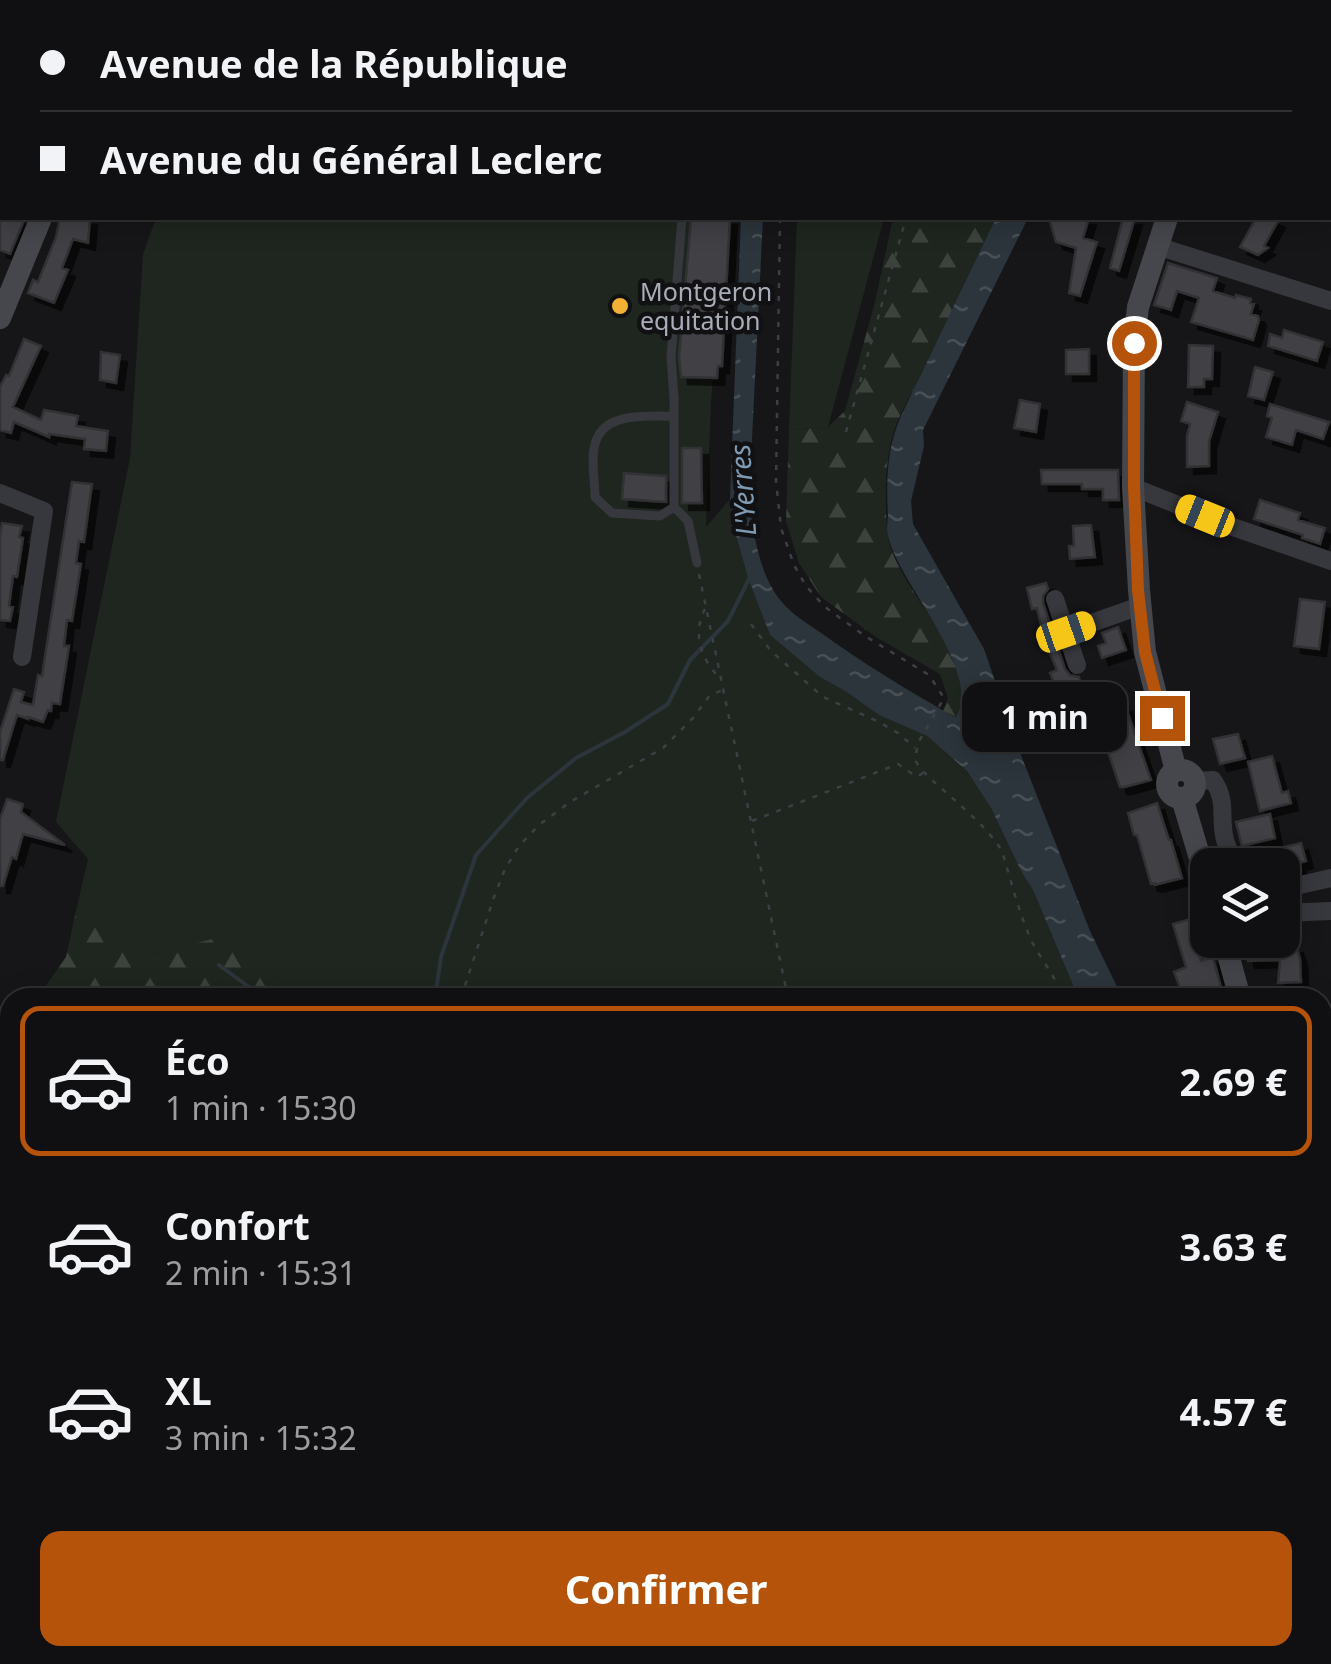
<!DOCTYPE html>
<html lang="fr">
<head>
<meta charset="utf-8">
<style>
  :root { --surface:#101012; --page:#1e1e20; --text:#f1f3f6; --muted:#9c9d9f; --line:#303032; --accent:#b45309 }
  body { margin:0; font-family:"Noto Sans",sans-serif; background:var(--page); color:var(--text); height:100vh; display:flex; flex-direction:column; font-size:38px; white-space:nowrap }
  * { box-sizing:border-box; margin:0 }
  p { font-size:32px; color:var(--muted) }
  .icon { flex:none; width:55px; height:55px; fill:none; stroke:currentColor; stroke-width:2; stroke-linecap:round; stroke-linejoin:round }
  .map { position:relative; flex:1; overflow:hidden }
  .panel { position:absolute; left:0px; top:988px; width:1332px; height:678px; display:flex; flex-direction:column; background:var(--surface); border-radius:30px 30px 0 0; box-shadow:0 5px 25px #0003,0 0 0 2px var(--line) }
  .panel>* { flex:none }
  .hud { position:absolute; left:0px; top:0px; width:1332px; height:220px; box-shadow:0 5px 25px #0003,0 0 0 2px var(--line); display:grid; align-content:center; height:220px; padding:0 40px; background:var(--surface) }
  .controls { position:absolute; left:1190px; top:848px; display:grid; gap:20px }
  .controls a { display:grid; place-items:center; width:110px; height:110px; border-radius:20px; background:var(--surface); box-shadow:0 5px 25px #0003,0 0 0 2px var(--line); font-size:50px }
  .end { position:absolute; width:45px; height:45px; margin:-22px; border:12px solid #b45309; background:#fff; box-shadow:0 0 0 5px #fff }
  .from { border-radius:50% }
  .bubble { position:absolute; height:70px; border-radius:20px; background:var(--surface); box-shadow:0 5px 25px #0003,0 0 0 2px var(--line); font-size:32px; font-weight:700; line-height:70px; text-align:center }
  .car { position:absolute; width:30px; height:60px; margin:-30px -15px; border-radius:12px; box-shadow:0 0 8px 2px #0007; background:linear-gradient(#f5c518 24%,#345 0 40%,#f5c518 0 76%,#345 0 86%,#f5c518 0) }
  .hud b { display:flex; align-items:center; gap:35px; height:95px; font-size:38px }
  .hud b+b { border-top:2px solid var(--line) }
  .hud i { width:25px; height:25px; background:var(--text) }
  ul { padding:18px 0 0; list-style:none }
  li { display:flex; align-items:center; gap:30px; height:150px; margin:0 20px 15px; padding:0 20px; border:5px solid transparent; border-radius:20px }
  li div { flex:1 }
  li b { display:block; font-size:38px }
  li em { font-style:normal; font-weight:700 }
  li.active { border-color:var(--accent) }
  li>.icon { width:90px; height:90px; stroke-width:1.5 }
  .action { display:flex; gap:20px; margin-top:auto; padding:20px 40px }
  .action a { flex:1; height:115px; border-radius:20px; background:var(--accent); color:#fff; font-size:40px; font-weight:700; line-height:115px; text-align:center }
  .map>svg:first-child { display:block }
  .green { fill:#1e261f }
  .forest { fill:url(#forest-firs) }
  .water { fill:url(#water-ripples) }
  .lines { fill:none; stroke-linecap:round; stroke-linejoin:round }
  .stream { stroke:#2c353c; stroke-width:4 }
  .building { fill:#404145; stroke:#303034; stroke-width:2.5; filter:url(#shadow) }
  .path { stroke:#3d3f44; stroke-width:2.5; stroke-dasharray:5 8; stroke-linecap:butt }
  .lane { stroke:#37383d; stroke-width:9 }
  .street { stroke:#37383d; stroke-width:18 }
  .secondary { stroke:#45474d; stroke-width:22 }
  .route { stroke:#b45309; stroke-width:12 }
  .poi-dot { fill:#f2b134; stroke:#111113; stroke-width:4 }
  .labels { text-anchor:middle; stroke-width:9; stroke-linejoin:round; paint-order:stroke }
  .poi-label { font-size:25px; fill:#a8adb8; stroke:#111113; text-anchor:start }
  .water-label { font-size:28px; font-style:italic; fill:#7f9bb3; stroke:#111113 }
</style>
</head>
<body>
<div class="map">
<svg width="1331" height="1664" viewBox="0 0 1331 1664">
  <defs>
    <pattern id="forest-firs" width="22" height="20" patternUnits="userSpaceOnUse" patternTransform="scale(2.5)"><rect width="22" height="20" fill="#1e261f"/><path d="M5 1l3.5 6h-7zM16 11l3.5 6h-7z" fill="#3c433d"/></pattern>
    <pattern id="water-ripples" width="26" height="14" patternUnits="userSpaceOnUse" patternTransform="scale(2.5)"><rect width="26" height="14" fill="#2c353c"/><path d="M2 4q2-2 4 0t4 0M15 11q2-2 4 0t4 0" fill="none" stroke="#485056"/></pattern>
    <filter id="shadow"><feDropShadow dx="7" dy="7" stdDeviation="0" flood-color="#0009"/></filter>
  </defs>
  <rect width="100%" height="100%" fill="#161618"/>
  <path class="green" d="M156,218h571l-16,184 -5,125 24,-28 6,36 12,43 22,57 50,42 25,14 34,24 48,21 40,35 24,37 31,65 11,17 45,107h-784l-56,-63 -84,19 -77,-47 11,-47 -32,-37 74,-364 13,-204z
    M797,218h87l-56,209 -39,3z
    M10,1258v135l-10,-6v-112z"/>
  <path class="forest" d="M893,218h103c-23,53 -51,105 -76,158 -8,18 -20,36 -26,55 -10,32 -9,67 -7,99 3,55 99,132 70,187l-14,-6 5,-13 -8,-24 -64,-37 -55,-40 -22,-34 -13,-42 3,-91 39,-3 17,-16 30,-109z
    M77,906l77,47 84,-20 56,64h-256l28,-40z
    M10,1040v218l-10,17v-220z
    M1323,1597l8,14v53h-500l-5,-2 -106,-7h98l9,7 21,-7h474z
    M289,1655h150l119,8 16,-8h53v9h-336z"/>
  <path class="water" d="M741,218h22l-14,281c4,32 10,76 32,102 11,14 29,24 43,34 40,29 82,54 125,79l7,3c28,-45 -57,-133 -68,-181 -2,-7 0,-15 0,-22 -2,-34 -1,-67 13,-98l95,-198h32l-105,212 1,16 -13,55 2,23 71,125 33,96 73,186 32,66h-44l-45,-107 -11,-17 -31,-65 -24,-37 -40,-35 -48,-21 -34,-24 -25,-14 -50,-42 -22,-57 -12,-43 -6,-36z"/>
  <g class="lines">
    <path class="stream" d="M219,965l45,33
      M435,998l6,-41 35,-102 51,-57 49,-40 49,-26 43,-28 22,-44 38,-39 23,-46
      M1322,1588l9,-2
      M1006,1664l4,-9
      M1163,1664l28,-9"/>
  </g>
  <path class="building" d="M0,218h25l-15,36 -10,-4z
    M60,218h30l-2,25 -15,-4 -11,29 6,2 -14,33 -26,-10 5,-13 5,2 18,-45z
    M691,218h39l-8,148h-4l-1,12 -36,-1 -2,-20z
    M1049,218h40l-6,20 14,4 -17,54 -11,-3 7,-45 -20,-6z
    M1123,218h12l-16,53 -9,-3z
    M1256,218h15l7,3 -14,25 4,2 -10,7 -18,-8z
    M1168,263l49,15 -4,13 22,7 1,-3 15,4 -1,4 4,1 -3,10 7,2 1,4 -6,20 -62,-18 8,-24 -22,-7 -6,19 -17,-5z
    M1284,330l39,12 -6,19 -49,-15 2,-12 12,4z
    M24,339l17,7 -28,61 28,13 3,-10 34,6 -2,10 32,5 -2,20 -22,-2 1,-10 -36,-5v3l-35,-15 -3,11 -11,-3v-43l6,-12 3,1z
    M1189,345l24,1 -1,33h-8v8h-16z
    M1089,349v25h-23v-24z
    M101,352l19,3 -4,28 -16,-3z
    M1255,367l18,5 -9,28 -16,-4z
    M1020,400l20,4 -4,28 -22,-4z
    M1187,402l31,10 -9,30v24l-22,1v-31l3,-12 -9,-3z
    M1270,404l59,18 -6,17 -27,-9 -4,15 -26,-8 6,-19 -5,-2z
    M682,448h19l1,55h-20z
    M1041,470h77l1,30h-16v-11h-21v-5h-40z
    M624,473l42,3v26l-44,-3z
    M72,482l20,2 -8,58 -5,-1 -3,22 5,1 -9,57 -5,-1 -3,26h5l-9,58 -8,-1 -1,8 -3,-1 -5,12 -15,-5v2l-11,-4 -14,45h-3v-28l14,-43 10,3 -3,10 12,3 5,-30 4,1z
    M1260,500l40,13 -2,7 27,8 -5,16 -18,-6 1,-3 -49,-16z
    M2,523l20,3 -3,11 4,1 -6,39 -4,-1 -4,30 4,1 -3,14 -10,-1v-84z
    M1091,525l4,32 -25,2 -1,-13h5l-1,-20z
    M1046,583l2,6 -5,7v7l22,66 5,6 9,2 3,11 -23,8 -9,-23 7,-3 -13,-31 -7,-31 -5,1 -5,-21z
    M1300,599l25,3 -6,47 -25,-3z
    M1118,627l8,23 -24,8 -4,-12 8,-3 -4,-10z
    M1125,705l26,75 -26,7h-5l-24,-71z
    M1238,734l7,24 -25,6 -7,-25z
    M1272,756l10,37 6,-2 3,12 -31,8 -12,-49z
    M7,799l16,5 -2,8 44,33 -42,-11 -7,25 -4,-2 -9,29h-3v-67z
    M1157,803l12,37h2l11,38 -27,7v-2l-4,1 -14,-49h-3l-6,-22z
    M1270,814l5,24 -33,8 -6,-24z
    M1301,843l5,18 -7,2v4l-17,4v-6h-9l-4,-14z
    M1204,915l4,13 -15,4 8,29 12,-4 11,41h-40l-10,-26 12,-5 -13,-43z
    M1242,940h33l5,17v-6l16,-5 4,13 1,23 -23,1 2,-23 -32,1z"/>
  <g class="lines">
    <path class="path" d="M780,218l-4,263 5,47 13,37 12,21 19,21 40,29 64,39 15,23 -26,45 -3,17c9,15 22,24 35,36 18,16 39,34 52,55 9,30 17,62 30,91 10,19 24,35 31,56
      M846,432l60,-214
      M699,574l89,424
      M705,609c-13,24 -4,51 15,69
      M751,624l20,27 52,46 54,24 21,12 17,15
      M752,821l146,-57 19,13 6,-4
      M461,998l33,-101 11,-28 14,-23 20,-21 31,-23 93,-54 30,-30 17,-23 13,-5
      M1322,1654l8,10"/>
    <path class="lane" d="M683,2l1,-2
      M682,218l-11,139 3,41v109l14,14 9,42
      M674,507l-14,9 -48,-3 -17,-16c0,-17 -5,-41 1,-56 10,-30 53,-24 78,-25"/>
    <path class="street" d="M846,2l2,-2
      M1157,246l174,55
      M1133,487l100,40 98,34
      M0,493l44,18 -22,146
      M1055,599l22,66
      M1066,632l74,-26
      M1195,781l18,-1c15,22 6,37 12,60 2,8 7,17 10,25
      M1282,889l49,-11
      M1282,913l49,-2
      M0,1204h3
      M0,1482l10,6
      M0,1633l9,3
      M134,1655l18,9
      M72,1664l4,-9"/>
    <path class="secondary" d="M748,0l14,2
      M132,2l2,-2
      M1303,2l2,-2
      M1167,218l-29,89 -4,36 -1,144 6,103 6,62 31,119
      M0,318l41,-100
      M1167 784a14 14 0 1 1 28 0a14 14 0 1 1-28 0Z
      M1182,798l26,87
      M1224,940l16,58
      M1322,1242l9,26"/>
  </g>
  <g class="lines">
    <path class="route" d="M1134,343v143l4,104 7,62 17,66"/>
  </g>
  <circle class="poi-dot" cx="620" cy="306" r="10"/>
  <g class="labels">
    <g class="poi-label">
      <text x="640" y="301">Montgeron<tspan x="640" dy="29">equitation</tspan></text>
    </g>
    <g class="water-label">
      <text transform="translate(743 490) rotate(-94)" y="10">L'Yerres</text>
    </g>
  </g>
</svg>
<div class="controls">
<a><svg class="icon" aria-label="layers" viewBox="0 0 24 24"><path d="M12 4l9 5-9 5-9-5zM3 14l9 5 9-5"/></svg></a>
</div>
<i class="end from" style="left:1134px;top:343px"></i>
<i class="end" style="left:1162px;top:718px"></i>
<div class="bubble" style="left:962px;top:682px;width:165px">1 min</div>
<i class="car" style="left:1205px;top:516px;rotate:292deg"></i>
<i class="car" style="left:1066px;top:632px;rotate:71deg"></i>
<div class="hud">
<b><i class="from"></i>Avenue de la République</b>
<b><i></i>Avenue du Général Leclerc</b>
</div>
<section class="panel">
<ul>
<li class="active"><svg class="icon" aria-label="car" viewBox="0 0 24 24"><path d="M5 17H2v-5l4-1 3-4h7l3 4 3 1v5h-3M9 17h6M6 11h13"/><circle cx="7" cy="17" r="2"/><circle cx="17" cy="17" r="2"/></svg><div><b>Éco</b><p>1 min · 15:30</p></div><em>2.69 €</em></li>
<li><svg class="icon" aria-label="car" viewBox="0 0 24 24"><path d="M5 17H2v-5l4-1 3-4h7l3 4 3 1v5h-3M9 17h6M6 11h13"/><circle cx="7" cy="17" r="2"/><circle cx="17" cy="17" r="2"/></svg><div><b>Confort</b><p>2 min · 15:31</p></div><em>3.63 €</em></li>
<li><svg class="icon" aria-label="car" viewBox="0 0 24 24"><path d="M5 17H2v-5l4-1 3-4h7l3 4 3 1v5h-3M9 17h6M6 11h13"/><circle cx="7" cy="17" r="2"/><circle cx="17" cy="17" r="2"/></svg><div><b>XL</b><p>3 min · 15:32</p></div><em>4.57 €</em></li>
</ul>
<div class="action"><a>Confirmer</a></div>
</section>
</div>
</body>
</html>
